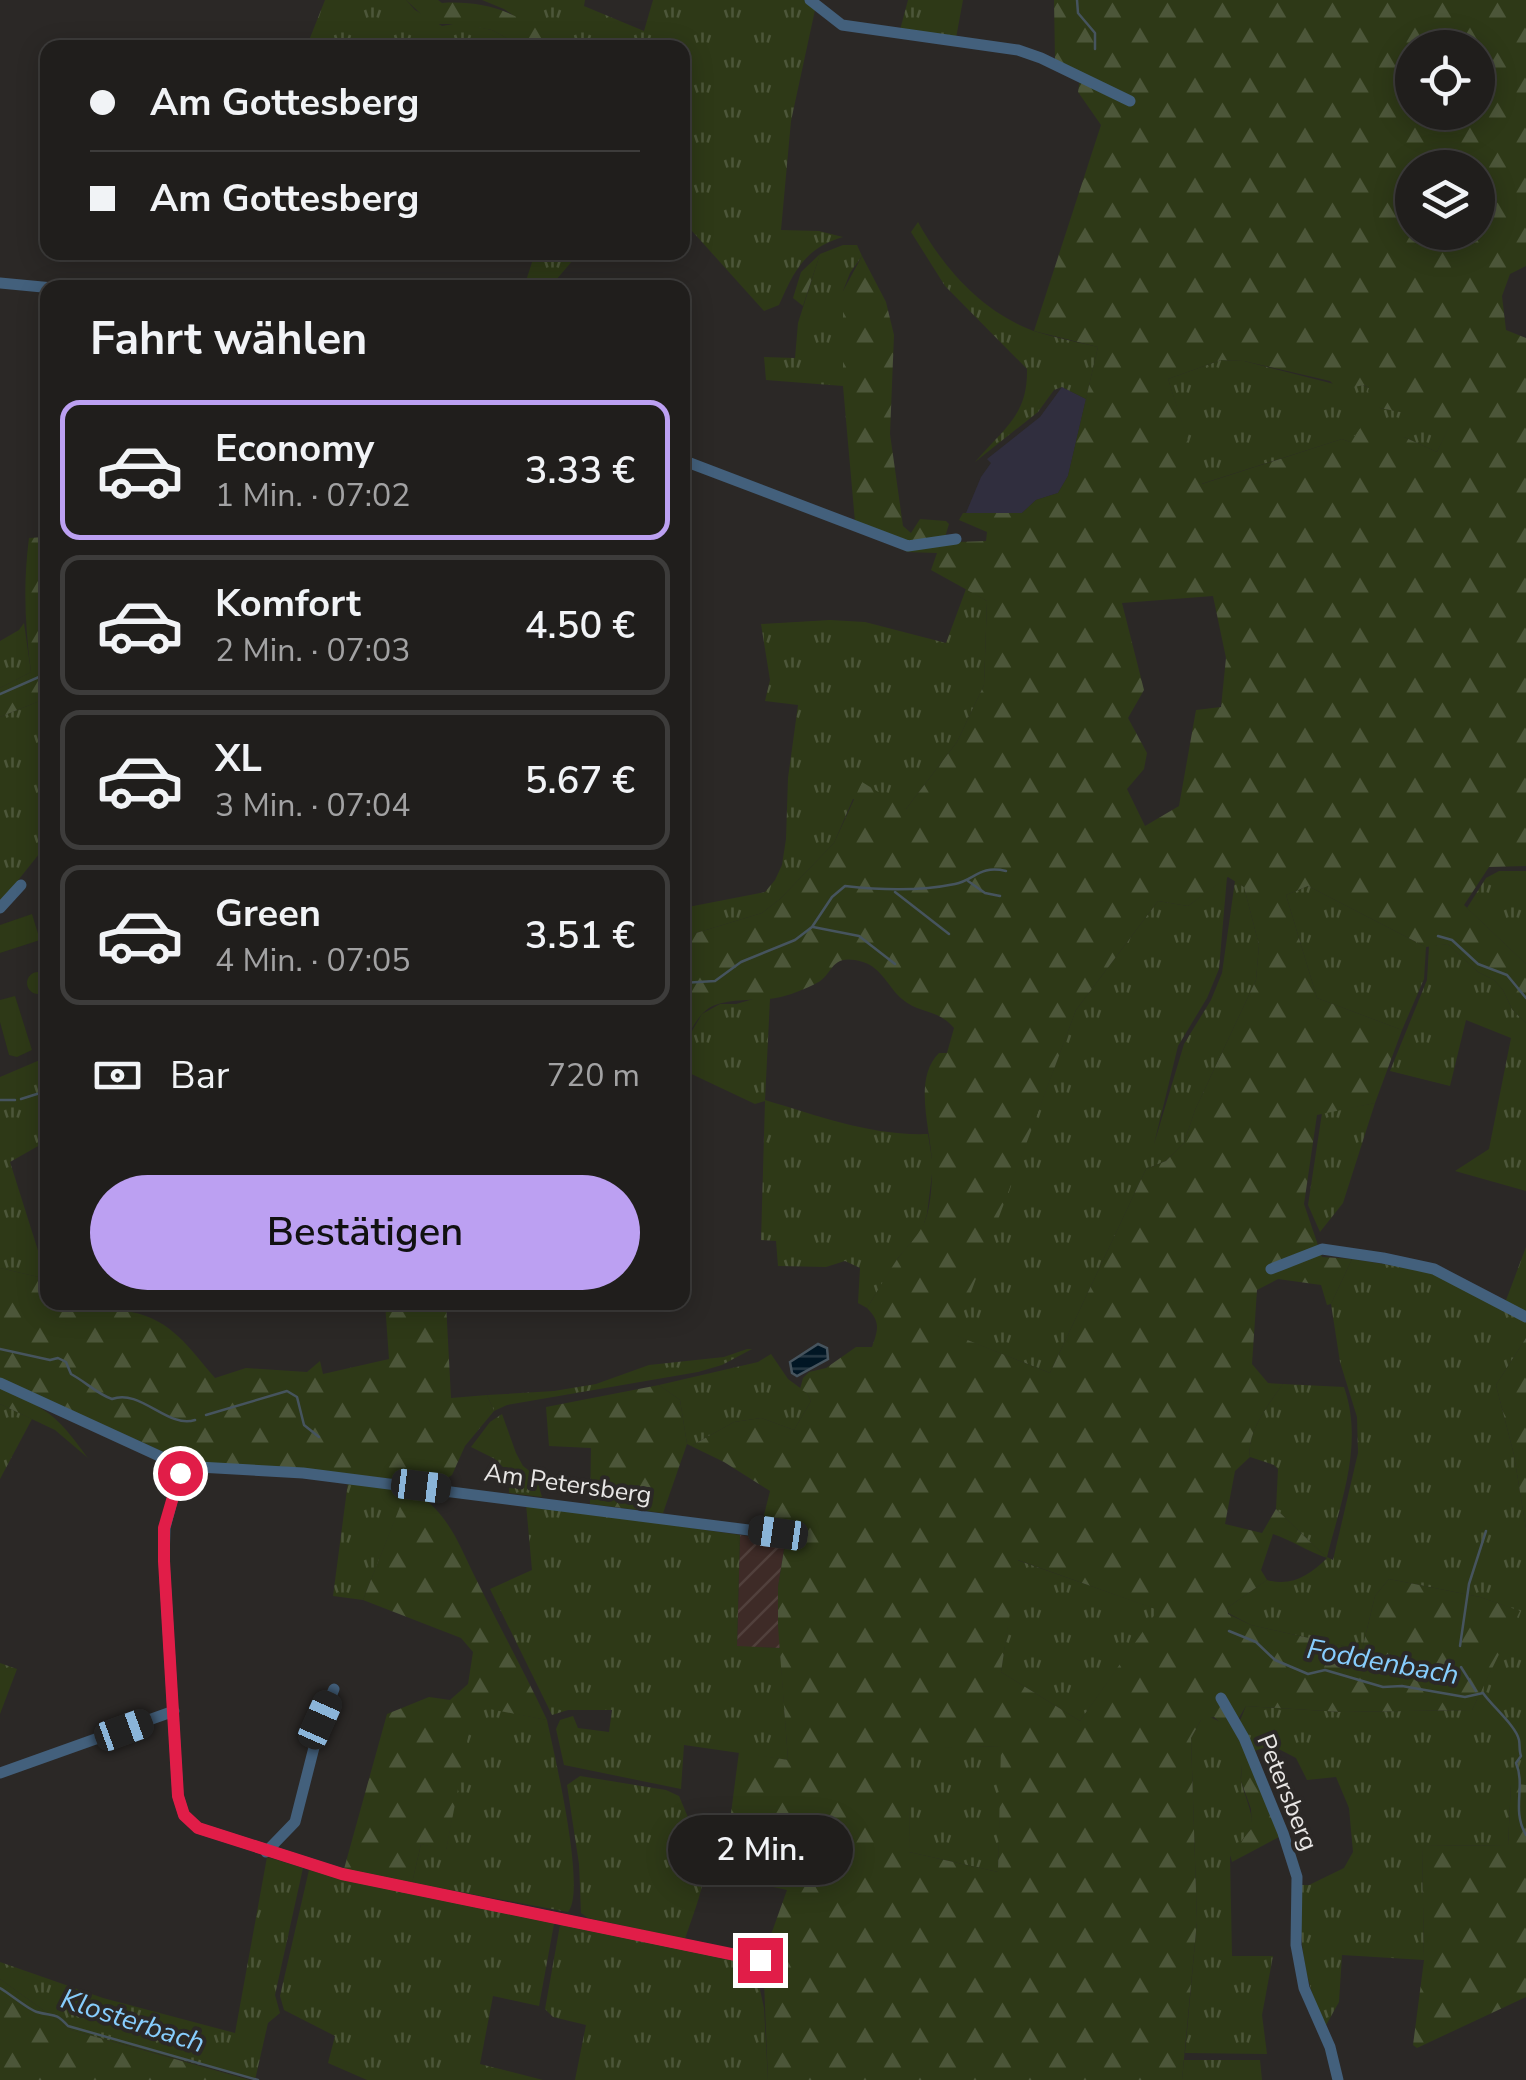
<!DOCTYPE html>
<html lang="de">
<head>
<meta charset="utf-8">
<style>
  :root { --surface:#201e1c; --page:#2d2b29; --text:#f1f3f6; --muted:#a2a2a3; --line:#3d3c3b; --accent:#bca0f2 }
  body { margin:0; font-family:"Nunito Sans",sans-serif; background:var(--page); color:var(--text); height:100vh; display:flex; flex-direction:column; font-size:38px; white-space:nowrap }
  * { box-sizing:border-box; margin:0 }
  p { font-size:32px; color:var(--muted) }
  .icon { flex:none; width:55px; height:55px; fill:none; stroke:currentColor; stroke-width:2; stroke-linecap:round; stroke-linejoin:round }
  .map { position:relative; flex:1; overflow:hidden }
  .panel { position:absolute; left:40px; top:280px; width:650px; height:1030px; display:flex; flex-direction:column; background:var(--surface); border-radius:20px; box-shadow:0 5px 25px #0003,0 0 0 2px var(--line) }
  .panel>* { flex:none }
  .guide { position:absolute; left:40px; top:40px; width:650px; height:220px; border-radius:20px; box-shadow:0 5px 25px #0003,0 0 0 2px var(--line); display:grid; align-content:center; height:220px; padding:0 50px; background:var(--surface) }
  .controls { position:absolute; left:1395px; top:30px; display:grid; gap:20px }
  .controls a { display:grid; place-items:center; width:100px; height:100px; border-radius:50%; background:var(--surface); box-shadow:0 5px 25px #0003,0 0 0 2px var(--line); font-size:50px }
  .end { position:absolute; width:45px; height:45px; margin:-22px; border:12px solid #e11d48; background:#fff; box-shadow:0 0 0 5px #fff }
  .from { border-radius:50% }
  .bubble { position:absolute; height:70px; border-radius:35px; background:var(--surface); box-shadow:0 5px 25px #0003,0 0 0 2px var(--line); font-size:32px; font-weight:600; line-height:70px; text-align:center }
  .car { position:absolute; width:30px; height:60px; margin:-30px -15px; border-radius:12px; box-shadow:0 0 8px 2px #0007; background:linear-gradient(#222 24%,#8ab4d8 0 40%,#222 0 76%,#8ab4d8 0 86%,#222 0) }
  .guide b { display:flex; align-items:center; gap:35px; height:95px; font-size:38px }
  .guide b+b { border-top:2px solid var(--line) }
  .guide i { width:25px; height:25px; background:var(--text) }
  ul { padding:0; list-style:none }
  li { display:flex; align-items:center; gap:30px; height:140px; margin:0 20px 15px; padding:0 30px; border:5px solid var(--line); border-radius:20px }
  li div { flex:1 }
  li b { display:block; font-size:38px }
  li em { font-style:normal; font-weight:600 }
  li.on { border-color:var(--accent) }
  li>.icon { width:90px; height:90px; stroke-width:1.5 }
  h2 { padding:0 50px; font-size:45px; line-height:120px }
  .pay { display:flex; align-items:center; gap:25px; height:110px; padding:0 50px; font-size:38px }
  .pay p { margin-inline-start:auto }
  .primary-button { display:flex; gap:20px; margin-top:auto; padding:20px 50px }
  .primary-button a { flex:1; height:115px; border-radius:60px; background:var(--accent); color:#111; font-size:40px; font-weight:600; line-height:115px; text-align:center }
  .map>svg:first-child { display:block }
  .commercial { fill:#302e3e }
  .industrial { fill:url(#industrial-furrows) }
  .grass { fill:url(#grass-tufts) }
  .forest { fill:url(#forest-firs); fill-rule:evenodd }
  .pitch { fill:#2e3917 }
  .water { fill:url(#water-rules); stroke:#46545e; stroke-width:2.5 }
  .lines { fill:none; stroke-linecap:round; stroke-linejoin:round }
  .stream { stroke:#46545e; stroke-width:2.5 }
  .minor { stroke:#43607c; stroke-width:11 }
  .route { stroke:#e11d48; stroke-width:12 }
  .labels { text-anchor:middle; stroke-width:8; stroke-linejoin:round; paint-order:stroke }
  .street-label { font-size:25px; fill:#e8e6e5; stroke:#2b2826 }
  .water-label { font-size:28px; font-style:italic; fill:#87cdfd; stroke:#2b2826 }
</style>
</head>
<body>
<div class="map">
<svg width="1526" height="2080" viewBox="0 0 1526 2080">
  <defs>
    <pattern id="industrial-furrows" width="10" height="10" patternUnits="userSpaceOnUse" patternTransform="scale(2.5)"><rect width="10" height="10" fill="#3e2b27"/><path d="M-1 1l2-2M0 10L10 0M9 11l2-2" fill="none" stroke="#51403c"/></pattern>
    <pattern id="grass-tufts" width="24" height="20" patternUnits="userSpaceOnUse" patternTransform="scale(2.5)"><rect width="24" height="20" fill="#2e3917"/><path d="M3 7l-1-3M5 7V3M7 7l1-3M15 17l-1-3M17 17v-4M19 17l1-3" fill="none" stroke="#4c5639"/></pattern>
    <pattern id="forest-firs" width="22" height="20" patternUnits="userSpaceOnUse" patternTransform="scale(2.5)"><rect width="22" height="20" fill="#2e3917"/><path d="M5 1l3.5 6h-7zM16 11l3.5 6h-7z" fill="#4c5639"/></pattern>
    <pattern id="water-rules" width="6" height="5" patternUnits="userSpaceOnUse" patternTransform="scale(2.5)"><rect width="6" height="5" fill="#011624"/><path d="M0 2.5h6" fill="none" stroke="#263844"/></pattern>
  </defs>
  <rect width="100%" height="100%" fill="#2b2826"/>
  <path class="commercial" d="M1062,387l24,12 -18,77 -10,17 -22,7 -14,13h-56l15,-36 10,-14 -4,-4 53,-42z"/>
  <path class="industrial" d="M740,1535l45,7 -7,46 2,60 -43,-1z"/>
  <path class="grass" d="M325,0h81l9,10 27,16 17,-3 33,7 31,17 -217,1z
    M482,0h103l-1,6 60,25 9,-31h151l11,10 -24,111 -10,109 38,1 24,6c-38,11 -49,34 -64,68l-15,6 -81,-90 -1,-173 -123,-1 -55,-38z
    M908,0h55l-7,38 -56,-8z
    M918,222c26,47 66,92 119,110 20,6 41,10 61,15l-12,52 -24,-12 -8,3 -16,22 -63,50c28,-33 53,-46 52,-93l-82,-83 -34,-54z
    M843,245h14l5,11 -12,17 -7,18v95l-77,-6 -2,-23 31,1 3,-35 22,-69z
    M535,253v-1l44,1 -29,34h-26z
    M1221,360l23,1 102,26 17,-2 6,3 11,20 72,13 -15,31 -33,-15 -54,5 -8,-3 -141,45 -33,-105z
    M966,589l21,12 -3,84 -27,57 -51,67 -53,-10 -19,44 -54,56 -18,14 -79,24v-29l82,-16 10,-12 7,-15 4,-26 2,-61 10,-73 -33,-4 5,-21 -9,-56 69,-4 35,2 81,21z
    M24,623l7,49 -31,16v-47l19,-11z
    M47,698v146l-47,59v-186z
    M1499,871h27v93l-59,-56 19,-30z
    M1227,877l-8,92 -12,29 -29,48 -24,98 30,-100 27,-44 11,-27 13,-92 9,6 15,58 -3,35 -61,130 -11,33 -18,18 -20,8 -96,204 -96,-38 122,-325 82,-109 30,5z
    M1308,886l118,61 -2,32 -22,51 -85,-32 -31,-103z
    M1448,944l30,28 16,8 9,10 9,19 14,14v168l-71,-20 34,-22 22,-111 -45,-18 -16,66 -60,-15 37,-91 2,-34z
    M757,998l13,1 -5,101c54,16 106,36 163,34l5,32 -6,48 -5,16 -24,28 -31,50 -9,-5 2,-35 -15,-7 -19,6 -48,-1 -2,-25 -15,-1 4,-139 -10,3 -72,-34v-24l19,-32 18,-10h16z
    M47,1057v84l-37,21 37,117 -47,-11v-191z
    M1375,1103l-32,100 -23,29 -12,-27 14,-92z
    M1526,1247v65l-21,-9z
    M1352,1259l82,13 92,48v18l-30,47 18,70 12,74v256l-15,-1 -3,62 -86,-1 2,115 -82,-5 -3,47 -14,25c-23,-54 -25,-84 -25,-142h9l35,-17 9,-16 -4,-44 -13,-31 -29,3 -11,-22 -25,-13 -19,7 -13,-29 7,-17 96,6 130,-2 47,-99 -39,-14 -91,-18 -14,17 -13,54 -111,-25 -23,-12 -1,-5 40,-28c25,7 43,-5 60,-22l-51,-49 2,-40 -4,-4 -24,-8c-4,-24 20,-55 33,-73l61,3c20,57 -3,114 -17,170l6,3 25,-107 -1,-36 -17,-55 -9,-58z
    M747,1349h5l-30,16 -24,7 -191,33 -13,6 -7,-16 67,-4 42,-7 53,-19 75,-8z
    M771,1354l17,25 19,14 4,8 -17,29 -33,-12 -27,4 -43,24 -4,-2 -7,-44 -21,-15 99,-23z
    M0,1404l32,15 -32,60z
    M502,1414l14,39 7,13 13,10 6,21 -33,-4v-20l-14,-14 -24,-12 19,-25z
    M348,1482l70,12 -15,6 -40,100 -30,-4z
    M526,1504l214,31 -3,111 43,2 8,112 -104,-15 -3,44 -117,-24 -8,-36 4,-9 13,-4 5,12 31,4 3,-22h-44l-16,5 -62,-126 42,-19z
    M1017,1560l142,50 -79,111 -79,-49z
    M0,1663l17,6 -17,45z
    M473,1705l74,15c7,33 40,171 21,192l-156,-29 9,-39 25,6z
    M1207,1717c17,2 33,22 35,40 1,8 -2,16 -1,24 4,17 12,30 11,47l-22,28 2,100h41l-11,59 5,39 -82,-1 12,-132 -6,-183 10,-18z
    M1002,1746l-4,126 -89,-20 1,-104z
    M580,1776l86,14 13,6 13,31 9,-2c13,41 -3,75 -16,114l-97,-21 -7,-5 -2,-49 -12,-79z
    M267,1857l36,11 -28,127 5,18 -12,10 -13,57 -184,-50 -71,-51v-17l103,36 132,35z
    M309,1870l32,9 210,41 3,4 -15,82 -46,-10 -13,68 63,16h-176l-39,-17 7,-27 -51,-26 -4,-14z
    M564,1922l186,41 5,4 9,41 4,72h-193l11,-55 -33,-8 -8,-8 15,-84z
    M1184,2060h76l2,20h-80z"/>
  <path class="forest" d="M406,0h32l4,3c46,-3 84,12 117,44h-36l-31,-17 -32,-6h-28z
    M1054,0h472v266l-16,8 -8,22 4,34 20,8v528l-37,1 -25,38 62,59v59l-14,-14 -9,-19 -9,-10 -16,-8 -30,-28 -22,3 -118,-61 -22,9 31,103 85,32 -27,73 -58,12 -13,89 18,53 30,2 -21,45 -4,1 -6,-20 -43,-6 -21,11 -5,74 16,19 15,1c-13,18 -37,49 -33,73l-15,14 -10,53 37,9 14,-24 51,49c-20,-7 -34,-17 -54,-24l-12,36 6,10 -40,28 1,6 23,11 111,25 13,-54 14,-17 91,18 40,14 -48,99 -130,2 -96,-6 -12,20 47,110 -49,26 -2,-7 22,-27 -1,-19 -10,-28 1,-25 -12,-25 -16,-14 -13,3 -10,18 6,183 -15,159h-414l-5,-123 24,-67 -80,-18v-30l-6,-17 30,-12 8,-61 49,8 -10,-134v-39l9,-56 -26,-4 9,-36 -46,-29 -33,-16 43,-24 27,-4 33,12 17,-29 -4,-8 -7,-4 3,-11 6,-6 17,-4 30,-21h16c6,-17 9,-25 -5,-39 10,-16 19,-32 29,-47 11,-16 26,-27 31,-46 4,-14 5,-32 5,-47 1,-34 -21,-87 7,-115h8l7,-25c-17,-20 -35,-14 -52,-29 -14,-12 -20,-31 -39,-37 -36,-10 -27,14 -50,23 -12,6 -31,13 -44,14 -17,1 -45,0 -60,9 -13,9 -19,25 -26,38v-109l79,-24 18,-14 54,-56 28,-61 44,27 51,-67 27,-57 3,-84 -56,-31 6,-17 -30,-1 -52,-30 -12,-136v-95l19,-35 24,46 8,33 -4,99 13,92 8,7 9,-14 26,2 3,3 -4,13 12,5 29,-1 1,-9 -28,-12 4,-7h59l14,-13 22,-7 10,-17 30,-129 -64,-16 67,-206 -23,-33 3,-20 -26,-12zM1412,48h66v64h-66zM1412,168h66v64h-66zM1221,360l23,1 86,20 9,9 25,-5 5,3 -3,10 14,10 71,14 -14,30 -33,-15 -43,-10 -11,15 -8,-3 -140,45 -34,-105zM1213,596l13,62 -5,49 -25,3 -17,96 -34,20 -18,-37 17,-20 3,-16 -19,-35 16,-28 -22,-87zM1228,877l16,10 15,58 -3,35 -61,130 -11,33 -18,18 -20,8 -96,204 -95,-38 121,-325 82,-109 30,5zM1018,1560l140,50 -78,111 -79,-49zM1001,1746l-3,126 -89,-20 2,-103z
    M820,254l-17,52 -10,-8 8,-26z
    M44,537l4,15 -1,146 -47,19v-29l31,-16c-6,-46 -8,-88 -2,-134z
    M0,1268l47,11 1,23c12,1 17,7 28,8 19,2 37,-1 55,2 40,7 59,37 84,66l31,-10 61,4 13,-11 3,13 66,-15 -4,-56h61l5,95 36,-3 7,16 -29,35 -13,29 -14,9 -151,-17 -99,-4 -188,-85z
    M1526,1338v191l-12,-74 -18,-70z
    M659,1385l21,15 7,44 -24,69 -73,-9 1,-56 -42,-2 -3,-39z
    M0,1388c50,23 55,25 88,70l-33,-28 -55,-26z
    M418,1494c31,22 40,48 56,81 24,49 50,96 73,145l-73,-14 -28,145 -25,-7 -9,39 -68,-14 43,-155 42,-17 21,3 18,-16 5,-32 -12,-14 -98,-38 40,-101z
    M1511,1783l15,2v212l-109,51 -4,-3 11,-85 -2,-115 86,1z
    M0,1979l71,51 179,50h-250z"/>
  <path class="pitch" d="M32,914l8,26 -40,13v-28z
    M27 983a11 11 0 1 1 22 0a11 11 0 1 1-22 0Z
    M15,996l17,54 -15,7 -8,-2 -9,-33v-22z"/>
  <path class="water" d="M818,1344l9,4 1,11 -31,17 -5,-3 -2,-11z"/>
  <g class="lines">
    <path class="stream" d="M1077,0l1,13 17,20v16
      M0,694l48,-21
      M968,881l17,12 15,3
      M895,892l54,42
      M813,927l46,9 36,28
      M1438,936l14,4 26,24 29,11 19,23
      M682,983l33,-2 26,-19 54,-22 17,-13 20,-30 13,-11c35,4 76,5 110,-2 20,-4 24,-19 51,-13
      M21,1099l19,-6 8,-7
      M0,1100h15
      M0,1349l50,11 8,-2 8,4 5,12c15,8 26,20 41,25 28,-11 56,30 83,21
      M206,1415l81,-24 10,6 7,28 15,12
      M1229,1631l27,11 19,18 33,14 17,-4 58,17 19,-1 63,11 18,-4c9,13 33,33 36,47 1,5 0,11 2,16l-5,7c10,23 -5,47 10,72
      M1460,1646l9,-62 17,-53
      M1461,1667l15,24
      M0,1988c9,5 29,22 37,24 17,5 17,-1 31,14l190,54"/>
    <path class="minor" d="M810,0l32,25 176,25 23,8 89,43
      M0,283l53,5
      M682,460l226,86 48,-7
      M0,908l21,-23
      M1271,1269l51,-20 61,9 51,11 92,48
      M0,1383l181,83 122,7 485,62
      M181,1466l-16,62 -1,33 14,235 6,19 14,13 144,46 417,86
      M1221,1698l23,40 39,95 14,44 -1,68 8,43 26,59 8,33
      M0,1773l174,-62
      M266,1852l29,-30 26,-102 13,-31"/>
  </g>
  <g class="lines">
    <path class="route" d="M180,1473l-16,55v33l14,235 6,19 14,13 144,46 418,86"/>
  </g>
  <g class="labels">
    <g class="street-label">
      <text transform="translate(568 1483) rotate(8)" y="9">Am Petersberg</text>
      <text transform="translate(1288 1792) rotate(68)" y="9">Petersberg</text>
    </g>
    <g class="water-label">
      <text transform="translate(1383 1661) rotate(10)" y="10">Foddenbach</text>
      <text transform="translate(133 2020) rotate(18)" y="10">Klosterbach</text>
    </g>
  </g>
</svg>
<div class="controls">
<a><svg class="icon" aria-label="locate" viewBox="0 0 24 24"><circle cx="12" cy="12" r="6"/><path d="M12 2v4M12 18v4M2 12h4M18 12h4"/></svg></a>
<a><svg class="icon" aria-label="layers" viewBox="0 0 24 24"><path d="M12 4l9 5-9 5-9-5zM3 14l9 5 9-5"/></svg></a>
</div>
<i class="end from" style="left:180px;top:1473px"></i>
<i class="end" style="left:760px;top:1960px"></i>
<div class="bubble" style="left:668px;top:1815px;width:185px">2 Min.</div>
<i class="car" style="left:421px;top:1486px;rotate:97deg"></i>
<i class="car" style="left:778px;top:1533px;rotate:278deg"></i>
<i class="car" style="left:320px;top:1720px;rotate:24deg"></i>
<i class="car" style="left:124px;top:1730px;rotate:70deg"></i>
<div class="guide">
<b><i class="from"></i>Am Gottesberg</b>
<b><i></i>Am Gottesberg</b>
</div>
<section class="panel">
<h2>Fahrt wählen</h2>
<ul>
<li class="on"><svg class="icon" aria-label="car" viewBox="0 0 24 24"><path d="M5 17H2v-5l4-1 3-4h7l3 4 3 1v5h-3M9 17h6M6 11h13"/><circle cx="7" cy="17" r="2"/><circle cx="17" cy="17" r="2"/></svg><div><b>Economy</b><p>1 Min. · 07:02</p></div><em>3.33 €</em></li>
<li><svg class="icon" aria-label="car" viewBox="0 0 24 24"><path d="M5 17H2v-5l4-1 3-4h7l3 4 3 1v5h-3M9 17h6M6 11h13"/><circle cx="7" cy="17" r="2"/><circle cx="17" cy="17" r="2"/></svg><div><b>Komfort</b><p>2 Min. · 07:03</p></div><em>4.50 €</em></li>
<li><svg class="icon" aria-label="car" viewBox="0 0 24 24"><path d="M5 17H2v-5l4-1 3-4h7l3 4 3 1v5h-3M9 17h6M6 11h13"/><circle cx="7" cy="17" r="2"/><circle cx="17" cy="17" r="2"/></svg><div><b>XL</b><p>3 Min. · 07:04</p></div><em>5.67 €</em></li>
<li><svg class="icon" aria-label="car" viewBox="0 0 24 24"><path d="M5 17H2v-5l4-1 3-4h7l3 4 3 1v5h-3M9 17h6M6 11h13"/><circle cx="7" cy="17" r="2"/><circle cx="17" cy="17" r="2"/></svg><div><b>Green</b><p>4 Min. · 07:05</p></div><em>3.51 €</em></li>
</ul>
<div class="pay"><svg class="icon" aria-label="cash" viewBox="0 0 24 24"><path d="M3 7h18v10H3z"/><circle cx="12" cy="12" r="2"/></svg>Bar<p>720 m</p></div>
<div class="primary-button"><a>Bestätigen</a></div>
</section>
</div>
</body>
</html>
